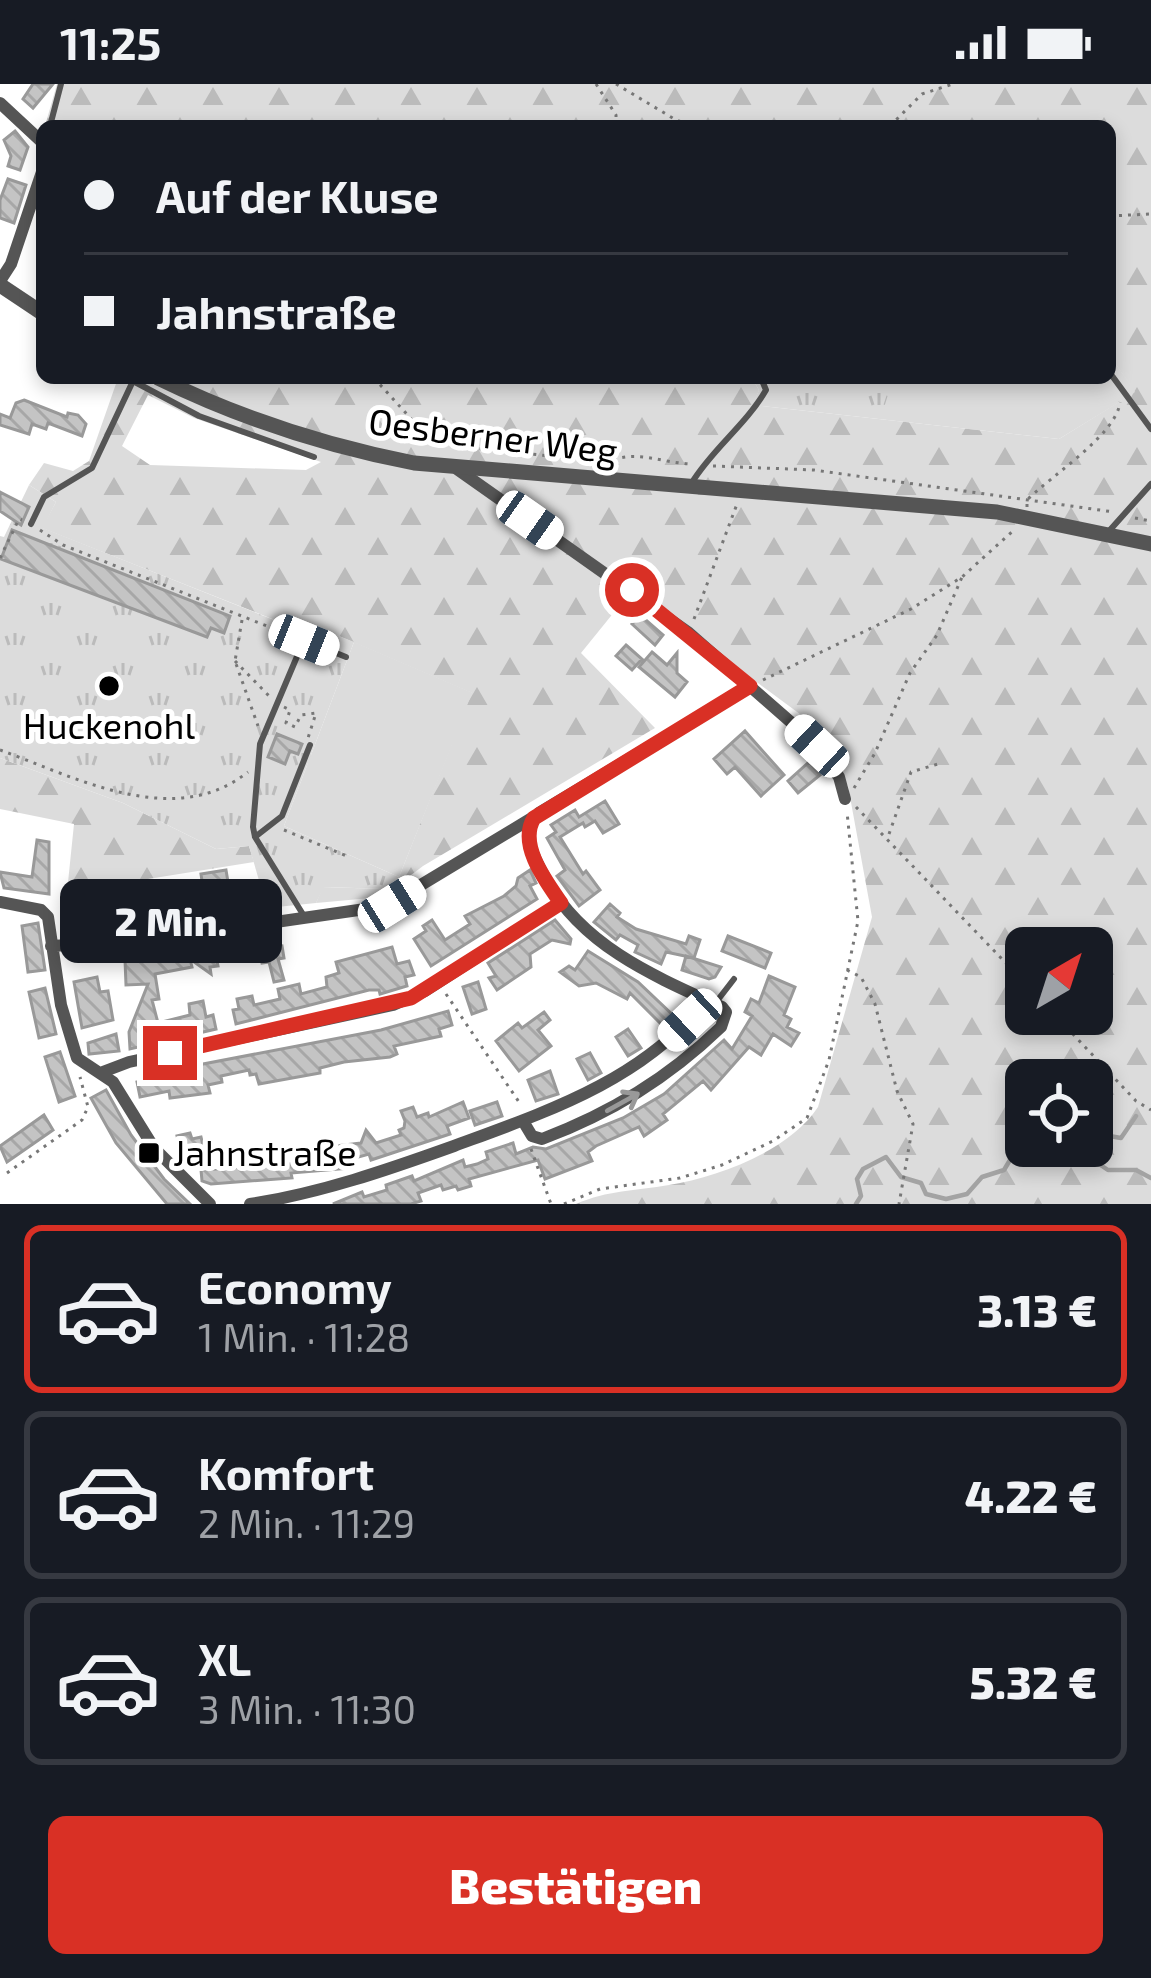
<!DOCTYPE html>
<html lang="de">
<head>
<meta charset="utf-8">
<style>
  :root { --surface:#171b24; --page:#242831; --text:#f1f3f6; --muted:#9ea1a6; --line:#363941; --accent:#d93025 }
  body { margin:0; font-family:"Exo 2",sans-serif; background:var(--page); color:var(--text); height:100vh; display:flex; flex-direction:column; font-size:45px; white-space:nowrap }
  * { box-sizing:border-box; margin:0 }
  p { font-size:39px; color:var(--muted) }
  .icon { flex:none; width:66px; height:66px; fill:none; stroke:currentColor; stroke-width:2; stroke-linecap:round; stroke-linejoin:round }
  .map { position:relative; height:1120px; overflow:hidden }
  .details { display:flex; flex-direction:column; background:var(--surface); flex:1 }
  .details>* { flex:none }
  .top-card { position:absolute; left:36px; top:36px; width:1080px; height:264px; border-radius:18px; box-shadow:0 6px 18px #0003; display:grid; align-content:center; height:264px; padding:0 48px; background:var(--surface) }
  .needle { width:78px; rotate:39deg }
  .buttons { position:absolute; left:1005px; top:843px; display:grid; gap:24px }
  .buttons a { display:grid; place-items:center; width:108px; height:108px; border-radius:18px; background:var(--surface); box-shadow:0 6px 18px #0003; font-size:60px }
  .end { position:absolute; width:54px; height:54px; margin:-27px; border:15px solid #d93025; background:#fff; box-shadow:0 0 0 6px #fff }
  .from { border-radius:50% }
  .bubble { position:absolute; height:84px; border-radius:18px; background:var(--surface); box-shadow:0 6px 18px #0003; font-size:39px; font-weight:800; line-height:84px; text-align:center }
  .car { position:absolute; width:36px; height:72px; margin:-36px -18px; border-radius:15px; box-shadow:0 0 9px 3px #0007; background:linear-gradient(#fff 24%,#345 0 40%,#fff 0 76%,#345 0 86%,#fff 0) }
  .top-card b { display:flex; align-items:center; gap:42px; height:114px; font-size:45px }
  .top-card b+b { border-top:3px solid var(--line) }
  .top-card i { width:30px; height:30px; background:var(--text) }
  ul { padding:21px 0 0; list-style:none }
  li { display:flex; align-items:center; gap:36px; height:168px; margin:0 24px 18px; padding:0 24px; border:6px solid var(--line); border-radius:18px }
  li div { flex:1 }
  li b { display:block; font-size:45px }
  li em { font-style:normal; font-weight:800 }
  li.active { border-color:var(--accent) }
  li>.icon { width:108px; height:108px; stroke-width:1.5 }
  .action { display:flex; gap:24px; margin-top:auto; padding:24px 48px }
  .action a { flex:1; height:138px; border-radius:18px; background:var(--accent); color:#fff; font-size:48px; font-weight:800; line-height:138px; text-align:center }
  .status { display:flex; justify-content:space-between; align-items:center; height:84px; padding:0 60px; background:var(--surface); direction:ltr }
  .status svg { height:33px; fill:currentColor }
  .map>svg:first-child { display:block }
  .green { fill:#dcdcdc }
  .forest { fill:url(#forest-firs); fill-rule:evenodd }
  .park { fill:url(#park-tufts) }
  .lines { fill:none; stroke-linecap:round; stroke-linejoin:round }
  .stream { stroke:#a3a3a3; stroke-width:4.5 }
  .building { fill:url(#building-back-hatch); stroke:#999; stroke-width:3 }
  .path { stroke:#777; stroke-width:3; stroke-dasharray:3 6; stroke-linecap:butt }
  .service { stroke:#555; stroke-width:6 }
  .minor { stroke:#555; stroke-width:12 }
  .tertiary { stroke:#555; stroke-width:15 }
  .oneway { stroke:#999 }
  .route { stroke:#d93025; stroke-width:15 }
  .poi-dot { fill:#000; stroke:#fff; stroke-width:4.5 }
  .labels { text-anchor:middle; stroke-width:10; stroke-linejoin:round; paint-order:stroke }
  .street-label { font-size:36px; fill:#000; stroke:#fff }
  .poi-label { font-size:36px; fill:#000; stroke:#fff }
</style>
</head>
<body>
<div class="status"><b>11:25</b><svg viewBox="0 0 49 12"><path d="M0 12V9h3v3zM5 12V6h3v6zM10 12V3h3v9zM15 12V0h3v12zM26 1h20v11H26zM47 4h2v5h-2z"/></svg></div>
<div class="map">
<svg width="1151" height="1120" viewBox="0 0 1151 1120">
  <defs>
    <pattern id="forest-firs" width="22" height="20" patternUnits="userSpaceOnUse" patternTransform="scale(3)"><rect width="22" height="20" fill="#dcdcdc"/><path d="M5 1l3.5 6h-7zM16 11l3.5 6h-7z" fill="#bbb"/></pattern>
    <pattern id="park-tufts" width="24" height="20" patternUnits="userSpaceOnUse" patternTransform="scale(3)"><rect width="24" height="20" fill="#dcdcdc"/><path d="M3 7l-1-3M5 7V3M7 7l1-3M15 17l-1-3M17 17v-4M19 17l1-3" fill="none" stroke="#bbb"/></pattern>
    <pattern id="building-back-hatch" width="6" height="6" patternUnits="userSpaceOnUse" patternTransform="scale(3)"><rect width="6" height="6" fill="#c4c4c4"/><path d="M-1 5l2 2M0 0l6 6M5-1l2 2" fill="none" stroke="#a7a7a7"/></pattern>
  </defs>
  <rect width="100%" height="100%" fill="#fff"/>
  <path class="green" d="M1110,272l26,36 -77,47 -307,-34 7,-15 -7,-12h358z
    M354,558l119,51 -74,184 -115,-51z"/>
  <path class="forest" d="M57,0h1094v1120h-575c32,-14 59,-13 93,-19 49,-8 120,-34 149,-78l54,-190 -24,-131 -14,-25 -28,-31 6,-7 -180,-133 -51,63 74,75 -232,138 -41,31 -66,6 7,-16 62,2 14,-12 73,-184 -159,-68 -5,8 -266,-105 14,-26 -27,-17 15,-22 29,8 16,-10 29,-83h634l7,12 -6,15 306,34 76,-47 -25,-36v-230h-425l-20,-5 -1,5h-619zM148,311l46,23 127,44 -15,8 -156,-5 -28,-19zM1026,864h66v66h-66zM1026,996h66v66h-66z
    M0,674l123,45 93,46 33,-3 5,16 -187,30 7,-68 -74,-15z"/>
  <path class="park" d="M778,294h115l-10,33 -94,-6z
    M29,401l27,17 -13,26 264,105 5,-8 42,17 -70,184 115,51 -14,12 -61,-2 -8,16 -49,5 -18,-62 -33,3 -93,-46 -123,-45v-222l4,1z"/>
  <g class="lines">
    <path class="stream" d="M1092,1049l29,5 15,-22
      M1091,1062l-1,12 18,12h28l15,8
      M856,1120l5,-8 -4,-17 6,-10 23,-12 15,20 20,6 5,11 20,5 21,-5 15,-17 22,-7 15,-25 7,-4"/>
  </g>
  <path class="building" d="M33,0h20l-20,24 -10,-9z
    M15,47l13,16 -8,23 -12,-4 3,-10 -7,-16z
    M8,95l18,6 -12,38 -14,-5v-18z
    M24,316l43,17 1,-4 10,2 8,9 -4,12 -34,-13 -2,6 -14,-5 -3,10 -29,-9v-11l10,4 6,-15z
    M0,408l29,15 -8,18 -21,-14z
    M12,446l218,86 -6,17 -13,-5 -4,9 -206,-78z
    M640,531l23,20 -8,10 -23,-21z
    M626,561l16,14 -10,11 -16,-14z
    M652,568l15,13 10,-12v20l10,9 -12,15 -36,-30z
    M745,647l39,44 -23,21 -26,-29 -8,7 -13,-15z
    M277,650l25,10 -4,10 -8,-3 -5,13 -17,-7z
    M809,678l11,13 -22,18 -10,-12z
    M605,717l14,23 -16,9 -8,-12 -10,6 -2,-4 -23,14 23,37 3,-3 14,19 -21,16 -22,-30 8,-6 -18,-32 9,-6 -5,-7 24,-15 4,7z
    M37,756l12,2v52l-45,-6 -4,-16 32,5z
    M226,786l3,18 12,-2 2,14 -22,3 -1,-8 -55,9 -3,-17 40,-6 -1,-7z
    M530,786l6,13 -6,3 7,13 -106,67 -17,-27 12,-8 -3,-5 9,-6 13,20 25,-16 -5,-8 39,-20 12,-10 2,-8z
    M95,819l1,17 -15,1 1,9 -15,1 -1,-27z
    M610,820l10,9 -3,4 19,12 50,15 3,-8 11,4 -6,18 -28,-6 -5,12 -26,-12 3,-7 -18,-10 -4,5 -22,-18z
    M555,836l16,19 -1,5 -18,-4 -22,14 1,13 -34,23 -8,-12 7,-2 -8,-13z
    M38,839l7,47 -17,2 -6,-46z
    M728,852l43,17 -6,15 -43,-17z
    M258,853l2,12 22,-3 2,12 -6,1 6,21 -10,2 -5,-20 -7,1 -2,-9 -44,2 2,10 -8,1 1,7 -21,-15 2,8 -37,7 4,25 -7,1 6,23 32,-8 -1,-11 14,-3 3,16 7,-2 3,14 -86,20 -1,-17 19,-48 -22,1 -1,-25 69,-8 12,-7z
    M392,863l5,17 12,-3 5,14 -9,2 2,9 -27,8 -1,-4h-10l-133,34 -3,-14 6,-1 -2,-10 15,-3 2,9 26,-6 -2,-10 21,-5 2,10 26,-7 -1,-10 13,-4 -3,-11z
    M588,867l50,31 38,36 -11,10 -35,-35 -3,6 -31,-16 -17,3 -19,-14 9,-6 6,4z
    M686,872l35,11 -6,10 -6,2 -27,-9z
    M769,892l26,11 -11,28 7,4 -4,8 12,6 -8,13 -18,-12 -12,21 -12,-8 -38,43 -8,-9 -40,33 4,6 -23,16 -5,-9 -43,19 -8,6 4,9 -47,18 -7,-19 -69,19 2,7 -13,4 -2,-4 -13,4 -2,-5 -23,8 3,8 -10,3h-78l29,-12 2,5 23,-7 -1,-5 26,-9 2,5 49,-21 2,7 12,-3 11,-5 -2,-7 27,-9 3,11 17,-7 13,2 77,-31 41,-24 60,-54 8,9 20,-33 -7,-4 6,-13 8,4z
    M97,893l3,15 8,-1 5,29 -31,8 -8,-46z
    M478,898l8,27 -14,5 -9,-27z
    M45,904l11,46 -17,4 -10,-46z
    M448,927l4,14 -13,4 2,7 -47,10 3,8 -7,3 -46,5 -24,6v5l-61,11 -3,-10 -6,1 -1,-5 -28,6 1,6 -14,3 2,8 -40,5 -1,-7 -29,6 -3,-15 41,-8 -1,-5 204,-39z
    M544,928l6,8 -12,10 13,16 -32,25 -23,-30 22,-18 4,5z
    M628,945l13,19 -13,8 -12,-19z
    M116,950l3,17 -30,3 -1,-11z
    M60,968l15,44 -16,6 -14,-45z
    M590,969l11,20 -13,7 -11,-21z
    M550,987l8,23 -22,7 -8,-21z
    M106,1006l25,45 33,44 26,25h-23l-51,-61 -25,-45z
    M463,1018l6,16 -22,8 3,8 -79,26 -2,-6 -18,5 1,9 -61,5 1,5 -28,2 -53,4 -9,-3 -1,-11 102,-7 33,-8 -1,-9 26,-3 5,-13 10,13 25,-8 -2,-5 5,-2 1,-7 -4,-10 12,-4 4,10 11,-4 1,4z
    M497,1018l5,14 -27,9 -5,-14z
    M44,1031l9,15 -46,32 -7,-16z
    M190,1049l2,6 9,-2 4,16 -23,5 -5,-22z"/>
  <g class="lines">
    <path class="path" d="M596,0l20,31v11
      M616,0l60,36 18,6
      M890,42l32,-32 31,-10
      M1110,132l41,-2
      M374,294l60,66 174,18c29,-13 53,1 84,2
      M713,382l101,4 300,42
      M1027,423v-7c25,-25 90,-66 93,-98
      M1135,434l16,3
      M40,446l23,15 234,93
      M0,474l19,-39 3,1
      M694,535l43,-115
      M242,536l-7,41 23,65
      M235,577l36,37
      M763,596l148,-71 51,-32 53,-48
      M284,623l6,3 -4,13 9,4 6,-12 15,-2 -8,25
      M0,666c75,27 174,81 248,22
      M854,704l21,-35 35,-80 27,-38 25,-58
      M856,723l170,177
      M284,746l65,27
      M889,750l22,-62 27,-8
      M847,886l14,7 14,27 22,87 16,33 -14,80
      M446,910l75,111
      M1054,930l82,87 15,9
      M531,1065l20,55
      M7,1089l75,-53 6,-13 -8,-30
      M564,1120l36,-15 80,-11 42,-13 51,-24 34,-23 22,-58 29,-139 -11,-109"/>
    <path class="service" d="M50,42l11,-42
      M1110,289l41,56
      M133,297l66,35 115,41
      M691,400c21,-35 54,-58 75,-94l-5,-12
      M31,440l13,-27 48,-29 41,-87
      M1110,446l41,-46
      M255,753l27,-21 28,-71
      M304,832l-49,-79 -2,-10 7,-83 44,-104 42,17
      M717,917l17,-22"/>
    <path class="minor" d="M0,19l42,39
      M0,197l11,-17 31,-92
      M457,385l232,164 128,112 22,32 6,22
      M0,818l41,8 7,7 13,88 16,53 36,24 41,66 56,56
      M51,862l93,-5 242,-35 146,-88
      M100,989l29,-11 264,-57 32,-14 136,-88
      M523,1037l9,15 10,3c69,-26 126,-61 179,-112l5,-15 -4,-5c-66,-30 -138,-60 -175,-126 -9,-17 -19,-34 -19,-53l11,-15 211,-127
      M250,1120c71,-11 137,-34 204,-58 92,-34 190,-66 252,-146"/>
    <path class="tertiary" d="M0,201l42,28
      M158,294c82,40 167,68 256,85l583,49 154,32"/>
  </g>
  <defs><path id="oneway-shaft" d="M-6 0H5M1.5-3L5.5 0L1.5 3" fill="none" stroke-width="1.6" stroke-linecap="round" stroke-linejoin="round" transform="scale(3)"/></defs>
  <use class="oneway" href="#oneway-shaft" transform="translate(623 1018) rotate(-29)"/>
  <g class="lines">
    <path class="route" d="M170,969l241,-55 150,-95c-16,-23 -43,-59 -27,-85l216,-132 -118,-96"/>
  </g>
  <g class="poi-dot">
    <circle cx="109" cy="602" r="12"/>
    <rect x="137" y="1057" width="24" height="24" rx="6"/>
  </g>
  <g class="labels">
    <g class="street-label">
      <text transform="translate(493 352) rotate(7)" y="13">Oesberner Weg</text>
    </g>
    <g class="poi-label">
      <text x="109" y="655">Huckenohl</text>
      <text x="173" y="1082" text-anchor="start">Jahnstraße</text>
    </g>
  </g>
</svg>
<div class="buttons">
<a><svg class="needle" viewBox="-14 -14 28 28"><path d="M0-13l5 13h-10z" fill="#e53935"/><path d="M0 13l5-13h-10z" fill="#9ea1a6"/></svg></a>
<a><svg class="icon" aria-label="locate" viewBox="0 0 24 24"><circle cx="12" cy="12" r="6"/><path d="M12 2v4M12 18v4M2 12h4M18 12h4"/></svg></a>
</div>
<i class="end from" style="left:632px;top:506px"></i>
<i class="end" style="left:170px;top:969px"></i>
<div class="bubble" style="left:60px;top:795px;width:222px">2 Min.</div>
<i class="car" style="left:530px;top:436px;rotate:125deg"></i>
<i class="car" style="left:304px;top:556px;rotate:112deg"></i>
<i class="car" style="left:817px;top:662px;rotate:313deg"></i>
<i class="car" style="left:392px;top:820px;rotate:58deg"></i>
<i class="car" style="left:690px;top:936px;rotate:227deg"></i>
<div class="top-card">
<b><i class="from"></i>Auf der Kluse</b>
<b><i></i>Jahnstraße</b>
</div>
</div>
<section class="details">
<ul>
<li class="active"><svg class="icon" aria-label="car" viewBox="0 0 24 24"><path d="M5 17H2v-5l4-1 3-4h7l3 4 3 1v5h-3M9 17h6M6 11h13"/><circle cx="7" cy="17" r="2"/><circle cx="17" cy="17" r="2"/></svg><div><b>Economy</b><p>1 Min. · 11:28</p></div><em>3.13 €</em></li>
<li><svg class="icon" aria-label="car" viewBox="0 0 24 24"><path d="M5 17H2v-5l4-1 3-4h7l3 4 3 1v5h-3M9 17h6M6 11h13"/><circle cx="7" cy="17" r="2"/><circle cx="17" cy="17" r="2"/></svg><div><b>Komfort</b><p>2 Min. · 11:29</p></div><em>4.22 €</em></li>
<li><svg class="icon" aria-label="car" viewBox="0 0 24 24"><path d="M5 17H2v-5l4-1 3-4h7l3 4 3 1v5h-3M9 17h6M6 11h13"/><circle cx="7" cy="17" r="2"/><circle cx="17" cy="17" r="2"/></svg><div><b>XL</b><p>3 Min. · 11:30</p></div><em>5.32 €</em></li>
</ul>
<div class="action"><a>Bestätigen</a></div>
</section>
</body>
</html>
